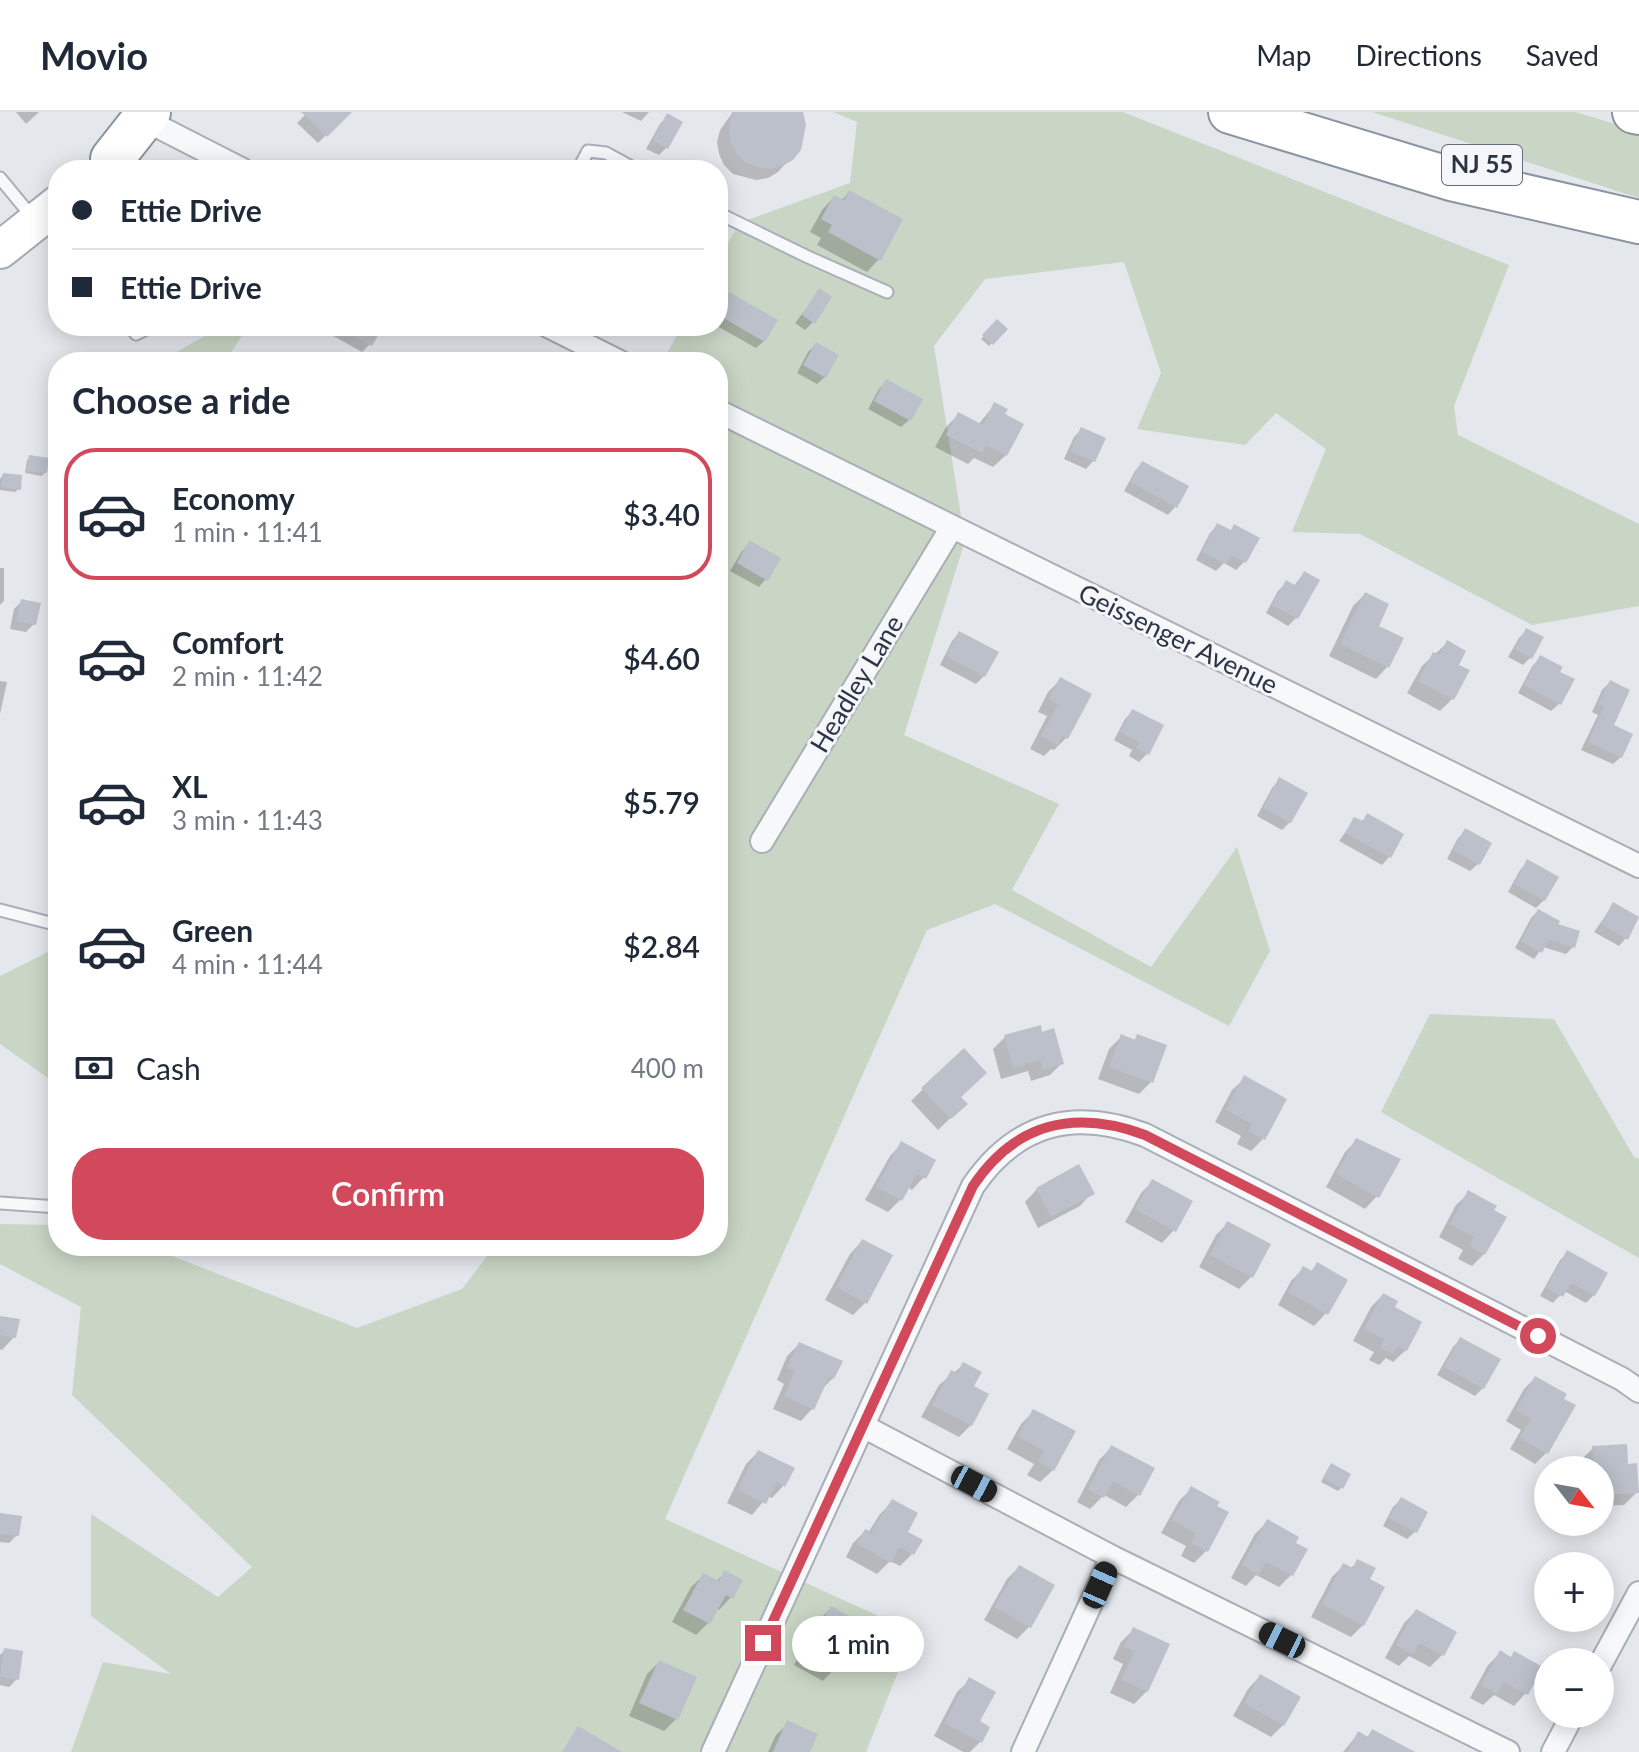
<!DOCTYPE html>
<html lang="en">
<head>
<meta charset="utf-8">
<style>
  :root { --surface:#fff; --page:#f2f2f3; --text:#1f2937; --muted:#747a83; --line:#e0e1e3; --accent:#d1495b }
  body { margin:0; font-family:Lato,sans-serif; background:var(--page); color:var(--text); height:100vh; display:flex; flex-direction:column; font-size:30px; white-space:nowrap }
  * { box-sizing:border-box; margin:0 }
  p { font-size:26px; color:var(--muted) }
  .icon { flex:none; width:44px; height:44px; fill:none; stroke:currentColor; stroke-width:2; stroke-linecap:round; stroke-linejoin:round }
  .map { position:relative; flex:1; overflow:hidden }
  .details { position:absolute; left:48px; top:240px; width:680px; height:904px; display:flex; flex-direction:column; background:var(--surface); border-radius:32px; box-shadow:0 4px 20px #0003 }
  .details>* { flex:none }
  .hud { position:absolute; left:48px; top:48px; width:680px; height:176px; border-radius:32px; box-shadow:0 4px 20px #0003; display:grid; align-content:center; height:176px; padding:0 24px; background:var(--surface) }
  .needle { width:52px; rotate:121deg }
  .buttons { position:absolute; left:1534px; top:1344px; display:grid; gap:16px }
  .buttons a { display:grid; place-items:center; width:80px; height:80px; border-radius:50%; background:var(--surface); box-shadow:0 4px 20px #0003; font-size:40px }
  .end { position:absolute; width:36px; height:36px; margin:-18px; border:10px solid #d1495b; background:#fff; box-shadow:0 0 0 4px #fff }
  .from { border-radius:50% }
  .bubble { position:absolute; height:56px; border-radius:28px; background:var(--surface); box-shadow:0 4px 20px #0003; font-size:26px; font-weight:600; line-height:56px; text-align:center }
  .car { position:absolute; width:24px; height:48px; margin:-24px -12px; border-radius:10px; box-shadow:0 0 6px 2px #0007; background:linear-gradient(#222 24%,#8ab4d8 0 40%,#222 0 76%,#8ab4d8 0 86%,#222 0) }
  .hud b { display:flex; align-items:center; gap:28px; height:76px; font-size:30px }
  .hud b+b { border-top:2px solid var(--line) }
  .hud i { width:20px; height:20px; background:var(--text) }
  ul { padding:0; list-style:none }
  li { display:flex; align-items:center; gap:24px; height:132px; margin:0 16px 12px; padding:0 8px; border:4px solid transparent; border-radius:32px }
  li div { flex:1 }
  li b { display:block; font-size:30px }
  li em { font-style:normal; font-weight:600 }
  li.active { border-color:var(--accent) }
  li>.icon { width:72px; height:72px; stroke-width:1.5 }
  h2 { padding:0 24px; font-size:36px; line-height:96px }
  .pay { display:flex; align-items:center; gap:20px; height:88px; padding:0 24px; font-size:30px }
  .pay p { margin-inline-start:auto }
  .primary-button { display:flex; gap:16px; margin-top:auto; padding:16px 24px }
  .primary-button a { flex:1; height:92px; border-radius:32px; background:var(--accent); color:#fff; font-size:32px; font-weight:600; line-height:92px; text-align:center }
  header { display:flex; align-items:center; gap:48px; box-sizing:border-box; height:112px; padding:0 40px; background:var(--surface); border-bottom:2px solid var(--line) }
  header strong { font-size:38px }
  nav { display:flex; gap:44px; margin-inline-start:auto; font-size:28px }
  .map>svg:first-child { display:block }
  .green { fill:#c9d6c5 }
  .shadow { fill:#0003 }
  .building { fill:#bbc0ca }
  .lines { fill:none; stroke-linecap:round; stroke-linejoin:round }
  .lane-casing { stroke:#a9aeb7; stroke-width:15 }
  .street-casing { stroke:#a9aeb7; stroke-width:26 }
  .primary-casing { stroke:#a3abb8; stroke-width:40 }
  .highway-casing { stroke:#8b94a3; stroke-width:46 }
  .lane { stroke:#f7f8fa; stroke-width:11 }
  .street { stroke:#f7f8fa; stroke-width:22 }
  .primary { stroke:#fff; stroke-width:36 }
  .highway { stroke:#fff; stroke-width:42 }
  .route { stroke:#d1495b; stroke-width:10 }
  .labels { text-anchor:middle; stroke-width:6; stroke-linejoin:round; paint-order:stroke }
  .shield { fill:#f4f6f9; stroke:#676e7b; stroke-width:2 }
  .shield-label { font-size:24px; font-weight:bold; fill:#2b3445 }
  .street-label { font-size:26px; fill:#2b3445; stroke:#f4f6f9 }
</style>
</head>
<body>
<header>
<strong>Movio</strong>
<nav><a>Map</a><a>Directions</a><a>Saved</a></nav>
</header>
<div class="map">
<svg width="1639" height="1640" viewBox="0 0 1639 1640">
  <rect width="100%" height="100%" fill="#e4e7ec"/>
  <path class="green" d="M833,0h290l386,153 -55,141 4,29 181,89v82l-107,19 -172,-91 -68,-2 34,-83 -50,-36 -31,32 -108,-16 24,-56 -37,-111 -139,17 -51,67 31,195 -61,194 155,69 -47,86 139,77 86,-120 33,104 -41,75 -234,-122 -68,26 -262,589 249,113 -48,120h-795l32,-90 68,12 -80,-58v-102l127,83 34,-30 -180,-172 9,-88 -81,-43v-40l58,1v21h88l211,82 105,-39 33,-43h223v-884h-56l20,-36h36v-64l21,-39 111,-40 7,-61z
    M1372,0h203l64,19v67z
    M222,214h26l-23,36h-66z
    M58,506v181l-10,6z
    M58,835v138l-58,-41v-68z
    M1430,902l124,5 80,138 5,2v99l-258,-146z"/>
  <path class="shadow" d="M16,0h23l-13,12z
    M308,0h31l5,5 -26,26 -21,-20z
    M622,0h27l-8,9z
    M733,0h67l3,26 -4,11 -21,23 -10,6 -12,2 -23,-6 -9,-9 -5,-11 -2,-12 3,-12z
    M668,4l-2,32 -7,7 -13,-6 14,-25z
    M849,80l30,67 -12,13 -50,-27 4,-7 -11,-6 12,-22 12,-13 7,4z
    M820,179l-7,31 -8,8 -10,-7z
    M729,183l35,46 -8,7 -39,-22 1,-17z
    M997,210l8,7 -16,17 -8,-7z
    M320,214h60l-10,18 -8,8 -43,-24z
    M816,232l9,33 -8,7 -20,-11 11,-21z
    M887,269l22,39 -8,7 -33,-18 11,-20z
    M995,292l7,11 4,40 -13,12 -19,-9 -6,6 -33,-17 11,-20 12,-12 20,10z
    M1082,317l22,10 -11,22 -7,8 -22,-10 10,-22z
    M30,345l15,15 -3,4 -17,-3 2,-13z
    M1142,351l33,44 -7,8 -44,-24 11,-20z
    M3,363l16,14 -4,3 -15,-2v-11z
    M1217,414l13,6 27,7 -13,23 -8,8 -12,-7 -8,8 -20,-11 14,-27z
    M750,431l16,36 -7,8 -29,-16 12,-20z
    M0,456h4v33l-4,4z
    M1304,461l13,8 -21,37 -8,8 -22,-13 12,-22 8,-8 7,4z
    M1365,482l23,72 -12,13 -47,-23 24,-50z
    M22,489l12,23 -8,8 -16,-3 4,-20z
    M1527,518l4,27 -8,8 -15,-8 11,-19z
    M959,521l25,43 -8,8 -36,-19 12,-24z
    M1447,531l9,23 -4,33 -12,12 -33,-18 15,-27z
    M1541,546l17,15 1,31 -8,7 -33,-18 15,-28z
    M1061,567l28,15 -23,44 -12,12 -3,-1 -7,7 -14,-7 17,-33 -9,-4 10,-20z
    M0,569l7,1 -7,32z
    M1610,570l1,44 10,31 -8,7 -32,-14 17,-35 -6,-3 10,-22z
    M1133,599l29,15 -15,28 -8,8 -10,-6 3,-6 -18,-10 11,-21z
    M1280,668l10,42 -8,8 -25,-14 15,-28z
    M1367,704l35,19 -13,22 -7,8 -43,-24 16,-22 6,3z
    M1466,719l12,33 -8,7 -23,-12 11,-21z
    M1528,750l16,38 -8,8 -28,-16 12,-22z
    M1613,793l13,33 -7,8 -25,-14z
    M1538,799l35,36 -7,7 -23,-7 -9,12 -19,-11 16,-30z
    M1138,924l13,46 -12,12 -41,-15 11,-30 12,-12 12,4z
    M1005,925l57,26 -12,12 -19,6 -3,-10 -27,8 -8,-30z
    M58,939v69l-10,-1 4,-62z
    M1245,966l18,61 -12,12 -14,-7 4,-8 -26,-14 17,-32z
    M923,977l42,15 -27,26 -27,-29z
    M1357,1028l20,56 -12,13 -39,-22 19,-35z
    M902,1031l22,34 -12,13 -4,-3 -8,13 -12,12 -23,-12 25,-44z
    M1153,1069l21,49 -12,13 -37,-21 16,-29z
    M1037,1077l55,4 -12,13 -42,22 -13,-26z
    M1469,1081l15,61 -12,12 -14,-7 5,-9 -24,-13 17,-32z
    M1228,1111l23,54 -12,12 -40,-22 17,-32z
    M862,1129l3,62 -12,12 -28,-15 25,-46z
    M1568,1141l26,42 -8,8 -22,-12 -11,12 -13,-7 20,-36z
    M1317,1153l9,48 -12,13 -36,-21 13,-24 12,-12 7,3z
    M1383,1183l9,13 14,42 -13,12 -7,-4 -7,7 -10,-5 5,-8 -21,-11 18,-34z
    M0,1206l14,19 -12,13 -2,-1z
    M1461,1227l22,49 -8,8 -38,-21 16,-28z
    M799,1232l34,34 -12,12 -8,18 -12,13 -28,-12 11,-25 -7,-4 10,-24z
    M963,1253l8,22v38l-12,12 -38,-20 18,-32z
    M1535,1266l38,28 -27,47 -11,11 -25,-15 11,-19 -15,-9 18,-32z
    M1034,1299l19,59 -13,12 -13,-7 7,-11 -27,-15 14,-25z
    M1112,1335l26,48 -12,12 -22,-12 -14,14 -13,-7 22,-42z
    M1593,1336l33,18 11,26 -13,13 -24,1v-36h-18l-1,-10z
    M758,1340l26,33 -12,13 -4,-2 -16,19 -25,-12 19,-39z
    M1328,1357l13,19 -3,3 -17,-9z
    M1191,1377l15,62 -12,12 -13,-7 5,-10 -25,-13 18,-32z
    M1401,1387l14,33 -8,7 -24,-13 10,-19z
    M893,1389l19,53 -12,12 -10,-5 -13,13 -31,-17 7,-14 12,-12 3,2 12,-19z
    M0,1403l17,20 -8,8 -9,-1z
    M1267,1410l24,53 -12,12 -23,-12 -10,11 -15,-8 24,-44z
    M1358,1449l9,19 -4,45 -12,12 -40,-20 21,-40 12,-12 6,4z
    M1019,1455l10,60 -12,12 -33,-19 23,-41z
    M725,1460l6,25 -12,13 -2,-2 -9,15 -12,12 -24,-13 19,-35 13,-12 12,7z
    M831,1496l4,60 -12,13 -29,-16 25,-45z
    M1416,1499l39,22 -13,22 -12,12 -21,-11 -10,10 -14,-8 19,-35z
    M1133,1518l14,61 -13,13 -24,-11 13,-29 -10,-5 8,-17z
    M4,1539l13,28 -8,8 -9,-2v-30z
    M1500,1541l10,5 4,-4 12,39 -12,13 -20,-11 -11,10 -13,-7 18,-33z
    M659,1550l17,57 -12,12 -35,-15 18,-42z
    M1260,1564l23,49 -12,12 -38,-21 15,-27z
    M970,1568l8,42 10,6 -8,14 -10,10h-7l-29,-16 23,-44z
    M788,1611l20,29h-40l8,-17z
    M1373,1619l27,21h-57l15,-18 8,4z"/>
  <path class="building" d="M301,0h51l-25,25z
    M732,0h71l3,13 -5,25 -8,10 -11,6 -13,3 -12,-2 -12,-5 -9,-9 -6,-12 -1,-13z
    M667,1l16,9 -15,27 -15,-9z
    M849,78l54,29 -22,42 -53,-29 4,-7 -11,-6 13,-24 10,5z
    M819,176l13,9 -17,27 -13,-9z
    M729,180l49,28 -13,22 -47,-27z
    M997,207l11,10 -15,16 -11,-10z
    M336,214h47l-11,20z
    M816,230l23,13 -13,23 -23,-13z
    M886,267l37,20 -12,22 -37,-20z
    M994,290l14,7 -3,5 19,10 -17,32 -21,-11 -4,8 -36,-18 12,-23 25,13z
    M1081,315l25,11 -11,24 -25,-11z
    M29,343l20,3 -2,15 -20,-2z
    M1142,349l47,25 -12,22 -47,-26z
    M3,361l19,2 -1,15 -20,-3z
    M1217,411l14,7 3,-6 26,14 -14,25 -15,-8 -5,9 -24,-12z
    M749,428l32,18 -13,23 -31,-18z
    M1304,459l16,9 -22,39 -26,-14 14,-25 10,6z
    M1365,480l24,12 -10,22 25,12 -15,30 -49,-24z
    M21,487l20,4 -5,22 -19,-4z
    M1526,516l18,9 -12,22 -17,-10z
    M959,519l40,21 -14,25 -39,-21z
    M1447,528l19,11 -7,14 11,5 -16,30 -36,-19 15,-29 6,3z
    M1540,543l23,12 -3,5 15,7 -14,26 -37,-20z
    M1060,565l32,17 -24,45 -6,-3 -4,9 -17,-9 17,-32 -9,-5z
    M1610,568l20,10 -16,35 19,9 -11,24 -34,-16 16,-35 -6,-3z
    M1132,597l32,16 -15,30 -13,-7 3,-6 -19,-10z
    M1279,665l29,16 -17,30 -28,-15z
    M1367,701l37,21 -13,24 -46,-25 9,-16 9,4z
    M1465,716l27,15 -12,22 -27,-15z
    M1527,747l32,18 -14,24 -31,-17z
    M1613,790l26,15 -11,23 -27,-16z
    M1538,797l22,12 -2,3 22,7 -5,17 -26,-8 -7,13 -21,-12z
    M1041,913l1,7 12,-4 10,36 -21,6 -3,-10 -27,8 -9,-33z
    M1121,922l14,6 2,-6 30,11 -14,38 -44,-16z
    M964,936l23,25 -26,24 7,7 -17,15 -30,-31z
    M1244,963l43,24 -22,41 -17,-9 4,-7 -26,-14z
    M1356,1026l45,21 -22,39 -43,-24z
    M901,1029l35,19 -10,19 -9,-5 -15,27 -26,-14z
    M1079,1052l16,30 -44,23 -15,-29z
    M1152,1067l41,22 -17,31 -41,-23z
    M1468,1078l29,16 -3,4 13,7 -22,38 -16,-9 5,-9 -24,-13z
    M1227,1109l44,23 -18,34 -43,-23z
    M862,1127l31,16 -26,49 -31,-17z
    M1567,1138l41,23 -13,23 -24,-13 -8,14 -17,-9z
    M1317,1150l31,18 -20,35 -40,-23 15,-26 9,5z
    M1383,1181l15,8 -3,6 27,15 -15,29 -9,-5 -5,8 -13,-6 4,-9 -20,-10z
    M0,1204l20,3 -4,19 -16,-3z
    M1460,1225l41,22 -17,30 -40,-22z
    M799,1230l44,19 -9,18 -5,-2 -15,33 -30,-14 11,-25 -8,-3z
    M963,1250l19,10 -8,14 15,8 -17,32 -40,-21 19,-35 6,3z
    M1535,1264l32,18 -3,5 12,6 -28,49 -29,-16 12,-19 -15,-9z
    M1033,1297l43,22 -22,40 -16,-9 6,-11 -26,-15z
    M1627,1332l1,20 9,-1 2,30 -39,2v-25l-6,-2 -2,-22z
    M1111,1333l44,23 -15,28 -27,-15 -9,17 -16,-9z
    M758,1338l37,18 -10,19 -8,-5 -11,22 -29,-14z
    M1331,1351l20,11 -8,15 -20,-11z
    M1191,1374l29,16 -3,4 12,6 -21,40 -17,-9 5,-9 -24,-14z
    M1401,1385l27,15 -11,21 -28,-15z
    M892,1387l26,14 -10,19 15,8 -9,15 -15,-8 -8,16 -34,-19 8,-15 6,3z
    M0,1401l22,3 -3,20 -19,-2z
    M1267,1407l32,18 -3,6 12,6 -15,27 -27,-14 -7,13 -17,-10z
    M1357,1447l19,9 -6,11 15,8 -21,39 -42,-22 21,-41 10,5z
    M1019,1453l36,20 -24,43 -37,-21z
    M724,1458l19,10 -10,19 -7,-4 -16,29 -27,-14 20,-37 16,8z
    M831,1494l31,17 -25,47 -32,-18z
    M1416,1497l41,23 -13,24 -25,-13 -6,12 -17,-10z
    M1133,1515l37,17 -22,48 -27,-12 13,-29 -10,-4z
    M4,1536l19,3 -4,29 -19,-3z
    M1500,1538l11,7 3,-6 29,16 -15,28 -24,-13 -7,12 -16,-9z
    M659,1548l38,17 -19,43 -39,-17z
    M1260,1562l41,23 -17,29 -40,-23z
    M969,1565l27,15 -16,29 10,6 -8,16 -38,-20z
    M787,1608l31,14 -8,18h-37z
    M578,1614l44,26h-60z
    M1372,1617l43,23h-68l11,-21 10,6z"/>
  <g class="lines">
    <defs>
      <path id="lane" d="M578,58l10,-19 18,2 31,17
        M0,66l33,40
        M718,101l90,44 79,35
        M44,108l14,17
        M130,214l6,8 16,-8
        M0,798l58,15
        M0,1091l58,4"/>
      <path id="street" d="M155,13l88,45
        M548,214l72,36
        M718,299l921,455
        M762,729l190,-314
        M863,1314l249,131 396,195
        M1600,1553l39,-72
        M713,1640l260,-566c43,-63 101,-78 172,-51l477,244 17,12
        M1023,1640l89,-195
        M1553,1640l20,-38"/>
      <path id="primary" d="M0,138l58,-46"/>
      <path id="highway" d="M1230,0l221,67 188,43
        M1634,0l5,1
        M112,47l37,-47"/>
    </defs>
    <use href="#lane" class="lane-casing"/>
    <use href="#street" class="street-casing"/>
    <use href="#primary" class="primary-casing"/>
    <use href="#highway" class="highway-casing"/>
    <use href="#lane" class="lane"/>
    <use href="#street" class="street"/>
    <use href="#primary" class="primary"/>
    <use href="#highway" class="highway"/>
  </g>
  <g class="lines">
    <path class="route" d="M763,1531l210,-457c42,-63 101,-77 172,-51l393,201"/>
  </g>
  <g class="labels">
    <rect class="shield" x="1442" y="33" width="80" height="40" rx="6"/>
    <g class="shield-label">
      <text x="1482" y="61">NJ 55</text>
    </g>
    <g class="street-label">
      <text transform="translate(1178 527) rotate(26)" y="9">Geissenger Avenue</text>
      <text transform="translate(857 572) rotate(-59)" y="9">Headley Lane</text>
    </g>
  </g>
</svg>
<div class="buttons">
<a><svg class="needle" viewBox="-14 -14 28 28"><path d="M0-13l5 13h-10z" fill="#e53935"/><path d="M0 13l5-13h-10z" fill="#747a83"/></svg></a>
<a>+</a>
<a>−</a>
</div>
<i class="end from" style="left:1538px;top:1224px"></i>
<i class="end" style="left:763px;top:1531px"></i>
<div class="bubble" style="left:792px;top:1504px;width:132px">1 min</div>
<i class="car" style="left:974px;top:1372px;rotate:118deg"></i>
<i class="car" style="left:1100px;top:1473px;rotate:24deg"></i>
<i class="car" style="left:1282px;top:1528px;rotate:296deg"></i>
<div class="hud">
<b><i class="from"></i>Ettie Drive</b>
<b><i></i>Ettie Drive</b>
</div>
<section class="details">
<h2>Choose a ride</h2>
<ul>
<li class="active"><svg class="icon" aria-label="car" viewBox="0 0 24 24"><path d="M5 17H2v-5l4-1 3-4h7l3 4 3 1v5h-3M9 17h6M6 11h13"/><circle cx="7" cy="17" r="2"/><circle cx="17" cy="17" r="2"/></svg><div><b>Economy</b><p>1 min · 11:41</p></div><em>$3.40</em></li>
<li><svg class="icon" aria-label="car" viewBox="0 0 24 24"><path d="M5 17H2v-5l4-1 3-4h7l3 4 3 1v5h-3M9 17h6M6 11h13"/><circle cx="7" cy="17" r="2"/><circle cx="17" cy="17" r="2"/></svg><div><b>Comfort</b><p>2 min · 11:42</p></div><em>$4.60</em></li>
<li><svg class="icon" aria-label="car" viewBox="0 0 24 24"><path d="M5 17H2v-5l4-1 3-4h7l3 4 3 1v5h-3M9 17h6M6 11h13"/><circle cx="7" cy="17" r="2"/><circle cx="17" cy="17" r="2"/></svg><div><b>XL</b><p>3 min · 11:43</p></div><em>$5.79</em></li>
<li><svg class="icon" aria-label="car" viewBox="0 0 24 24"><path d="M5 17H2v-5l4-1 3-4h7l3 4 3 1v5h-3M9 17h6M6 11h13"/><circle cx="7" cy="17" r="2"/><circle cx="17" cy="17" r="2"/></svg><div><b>Green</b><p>4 min · 11:44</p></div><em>$2.84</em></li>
</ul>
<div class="pay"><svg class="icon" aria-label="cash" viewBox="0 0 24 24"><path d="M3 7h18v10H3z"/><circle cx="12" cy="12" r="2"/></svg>Cash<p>400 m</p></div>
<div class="primary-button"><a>Confirm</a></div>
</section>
</div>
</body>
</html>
